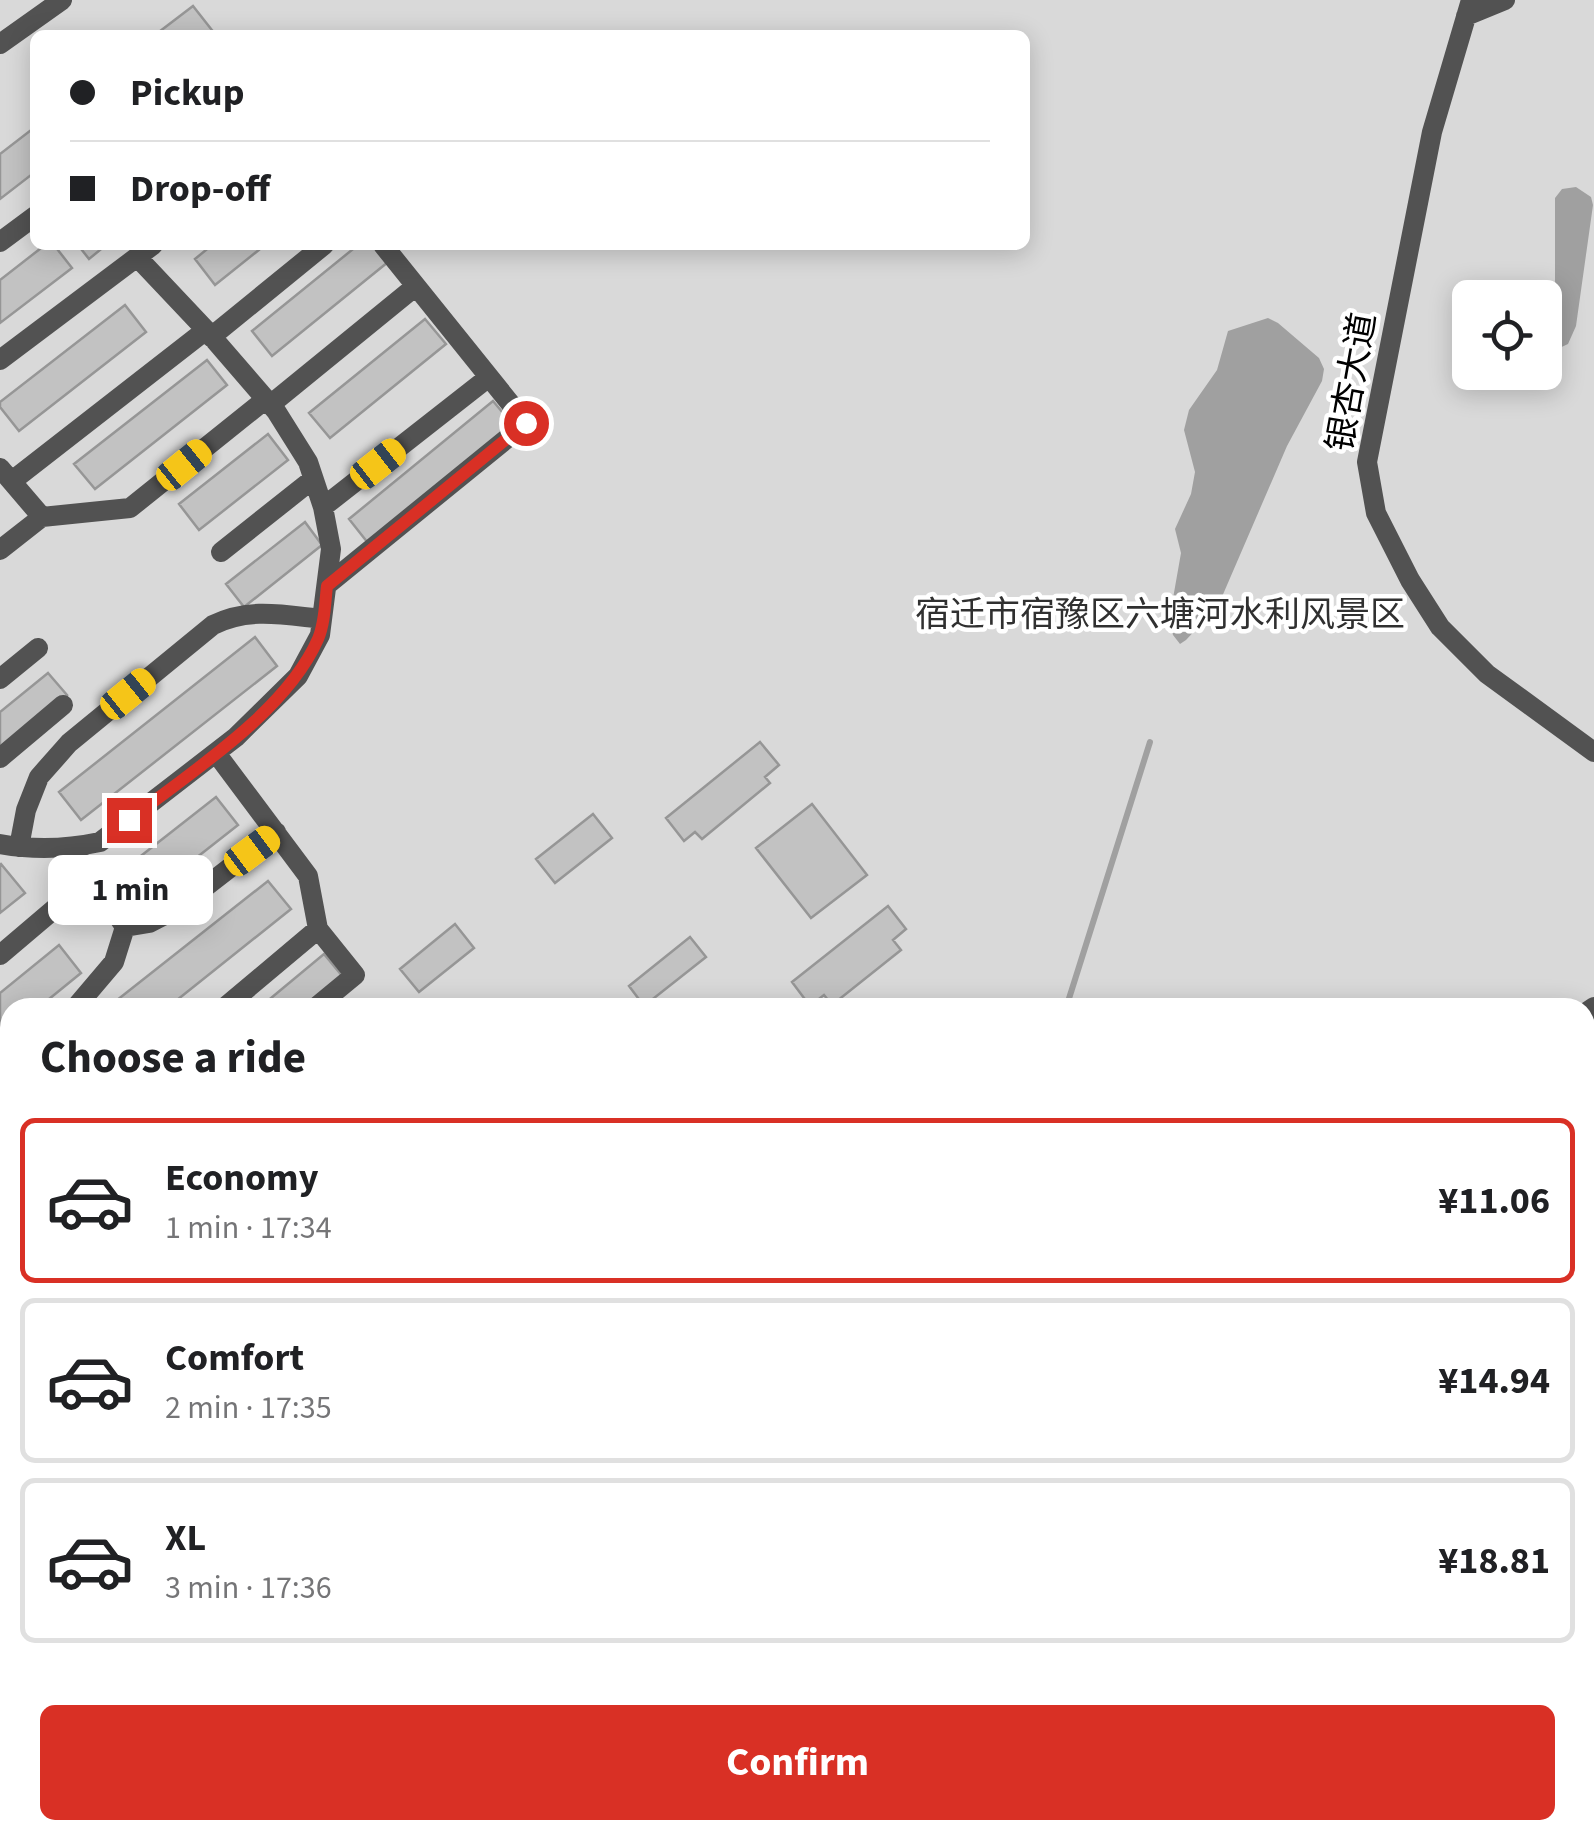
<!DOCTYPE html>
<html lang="en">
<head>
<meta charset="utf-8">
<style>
  :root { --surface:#fff; --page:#f6f6f6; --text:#202124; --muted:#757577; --line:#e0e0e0; --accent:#d93025 }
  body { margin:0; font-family:"Source Sans 3","Noto Sans SC",sans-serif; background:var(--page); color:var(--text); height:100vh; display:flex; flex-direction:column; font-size:38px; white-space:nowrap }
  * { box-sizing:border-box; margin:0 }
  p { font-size:32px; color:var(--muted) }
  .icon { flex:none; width:55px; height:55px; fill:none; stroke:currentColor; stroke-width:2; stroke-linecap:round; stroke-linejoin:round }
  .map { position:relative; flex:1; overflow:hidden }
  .panel { position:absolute; left:0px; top:998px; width:1595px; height:842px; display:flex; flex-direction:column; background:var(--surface); border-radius:30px 30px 0 0; box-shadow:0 5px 25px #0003 }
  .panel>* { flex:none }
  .top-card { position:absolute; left:30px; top:30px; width:1000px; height:220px; border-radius:15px; box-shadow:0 5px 25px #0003; display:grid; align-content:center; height:220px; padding:0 40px; background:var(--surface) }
  .tools { position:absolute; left:1452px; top:280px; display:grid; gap:20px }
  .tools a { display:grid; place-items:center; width:110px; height:110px; border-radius:15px; background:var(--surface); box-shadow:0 5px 25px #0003; font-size:50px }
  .end { position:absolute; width:45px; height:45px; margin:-22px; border:12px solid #d93025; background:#fff; box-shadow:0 0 0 5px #fff }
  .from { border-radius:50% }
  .bubble { position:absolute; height:70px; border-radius:15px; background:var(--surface); box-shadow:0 5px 25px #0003; font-size:32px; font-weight:700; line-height:70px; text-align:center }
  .car { position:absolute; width:30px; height:60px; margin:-30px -15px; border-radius:12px; box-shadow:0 0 8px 2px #0007; background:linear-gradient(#f5c518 24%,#345 0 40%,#f5c518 0 76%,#345 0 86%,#f5c518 0) }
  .top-card b { display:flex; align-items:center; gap:35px; height:95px; font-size:38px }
  .top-card b+b { border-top:2px solid var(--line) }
  .top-card i { width:25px; height:25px; background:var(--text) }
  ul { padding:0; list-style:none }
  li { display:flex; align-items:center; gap:30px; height:165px; margin:0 20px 15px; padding:0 20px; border:5px solid var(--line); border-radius:15px }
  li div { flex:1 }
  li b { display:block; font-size:38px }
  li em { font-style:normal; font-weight:700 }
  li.selected { border-color:var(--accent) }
  li>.icon { width:90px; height:90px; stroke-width:1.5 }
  h2 { padding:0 40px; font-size:45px; line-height:120px }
  .primary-button { display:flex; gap:20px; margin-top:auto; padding:20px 40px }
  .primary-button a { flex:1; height:115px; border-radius:15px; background:var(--accent); color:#fff; font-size:40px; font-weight:700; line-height:115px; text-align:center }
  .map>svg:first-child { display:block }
  .green { fill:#d9d9d9; fill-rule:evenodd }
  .water { fill:#a0a0a0 }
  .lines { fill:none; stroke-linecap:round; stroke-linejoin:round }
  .stream { stroke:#a0a0a0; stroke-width:6 }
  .building { fill:#c2c2c2; stroke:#969696; stroke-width:2.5 }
  .major-casing { stroke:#dbdbdb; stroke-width:29 }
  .minor { stroke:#525252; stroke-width:20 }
  .major { stroke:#000; stroke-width:25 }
  .route { stroke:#d93025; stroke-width:12 }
  .labels { text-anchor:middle; stroke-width:9; stroke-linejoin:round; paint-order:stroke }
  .street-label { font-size:35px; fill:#000; stroke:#fff }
  .park-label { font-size:35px; fill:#303030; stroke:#fff }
</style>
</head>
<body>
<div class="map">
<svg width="1594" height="1839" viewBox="0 0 1594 1839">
  <rect width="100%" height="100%" fill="#fff"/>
  <path class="green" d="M0,0h1594v1839h-1594zM35,35h990v210h-990zM1470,298h75v74h-75zM10,1008h1575v822h-1575z"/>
  <path class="water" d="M1576,187l15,10 2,8 -17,121 -8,18 -15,7 -8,-7 10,-46v-100l7,-9z
    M1268,318l10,5 41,35 5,11 -2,12 -35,65 -69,160 -32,34 -6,4 -7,-9 -4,-14 12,-68 -6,-24 16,-35 4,-22 -11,-42 5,-20 28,-40 11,-39z
    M1594,1433v328l-9,6v-329z
    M1263,1830h217l-11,9h-215z"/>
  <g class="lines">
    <path class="stream" d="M1066,1008l84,-266
      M613,1839l8,-9"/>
  </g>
  <path class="building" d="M193,6l22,28 -60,1z
    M35,127v45l-35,27v-45z
    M45,245h9l18,23 -72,55v-43z
    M78,245h28l-17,14z
    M212,245h53l-50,40 -20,-26z
    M358,245h16l14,17 -116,94 -20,-25z
    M125,305l21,27 -127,99 -19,-24v-5z
    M425,319l21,25 -116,94 -21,-25z
    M207,360l20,25 -132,104 -21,-25z
    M493,401l20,24 -145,118 -19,-24z
    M268,434l20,26 -89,70 -20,-26z
    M305,522l17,23 -78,62 -18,-23z
    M255,637l22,29 -196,154 -22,-28z
    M48,673l19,22 -67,54v-37z
    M760,742l19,23 -14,12 5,6 -68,56 -7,-7 -11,9 -18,-23z
    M216,797l22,28 -93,73 -22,-28z
    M812,804l55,71 -56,43 -55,-70z
    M593,814l19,24 -57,45 -19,-24z
    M1,864l24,29 -25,20v-48z
    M268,881l23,28 -124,99h-60z
    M888,906l18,23 -13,11 8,10 -69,55 -8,-10 -14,11 -18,-24z
    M455,924l19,24 -55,44 -19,-23z
    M690,937l16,20 -62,49 -15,-20z
    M59,945l22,28 -43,35h-28v22l-10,8v-45z
    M324,954l19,23 -37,31h-47z
    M10,1106v46l-10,9v-47z"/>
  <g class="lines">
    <defs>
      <path id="major" d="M0,1411l10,13
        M338,1830l7,9"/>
    </defs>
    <use href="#major" class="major-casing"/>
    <path class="minor" d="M1471,0l-39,132 -65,330 9,51 34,67 30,47 47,47 107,78
      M1466,16l39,-16
      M0,44l62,-44
      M0,242l35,-26
      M211,337l113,-92
      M0,360l153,-115
      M270,405l146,-119
      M0,468l42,49
      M12,481l194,-151
      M323,507l166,-130
      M0,550l42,-33 88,-9 136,-109
      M221,552l92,-73
      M327,585l199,-162 -143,-178
      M0,679l38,-31
      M216,753l92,123 10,53 37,46 -40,33
      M0,758l63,-53
      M0,844c33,6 67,5 100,-2l136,-105 62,-61 22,-41 11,-86 -8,-42 -15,-45 -32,-51 -70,-81 -69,-73
      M19,847l7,-37 13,-33 30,-34 144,-118c36,-18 71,-10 109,-6
      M72,848l53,79 -11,35 -39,46
      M125,927l24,-4 29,-15 98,-76
      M0,955l92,-78
      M224,1008l94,-79
      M1585,1013l9,-6
      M0,1069l10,-9
      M0,1195l10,-8
      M0,1210l10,12
      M1585,1343l9,-5
      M0,1472l10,13
      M291,1830l7,9
      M727,1830l1,9
      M1159,1839l13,-9"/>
    <use href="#major" class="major"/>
  </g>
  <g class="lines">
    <path class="route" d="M129,820c62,-48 157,-108 189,-181 7,-16 7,-37 9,-53l199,-163"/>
  </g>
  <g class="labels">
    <g class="street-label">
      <text transform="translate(1351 382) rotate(-80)" y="12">银杏大道</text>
    </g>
    <g class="park-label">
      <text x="1160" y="626">宿迁市宿豫区六塘河水利风景区</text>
    </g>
  </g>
</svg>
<div class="tools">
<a><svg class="icon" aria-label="locate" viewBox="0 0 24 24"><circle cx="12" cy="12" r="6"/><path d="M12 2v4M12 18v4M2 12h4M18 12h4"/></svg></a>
</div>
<i class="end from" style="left:526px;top:423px"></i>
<i class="end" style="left:129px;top:820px"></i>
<div class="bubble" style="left:48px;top:855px;width:165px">1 min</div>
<i class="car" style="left:378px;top:464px;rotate:52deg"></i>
<i class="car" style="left:184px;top:465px;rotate:51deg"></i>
<i class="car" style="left:128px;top:694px;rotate:51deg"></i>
<i class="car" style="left:252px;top:851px;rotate:53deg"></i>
<div class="top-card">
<b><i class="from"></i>Pickup</b>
<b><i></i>Drop-off</b>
</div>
<section class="panel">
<h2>Choose a ride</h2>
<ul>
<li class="selected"><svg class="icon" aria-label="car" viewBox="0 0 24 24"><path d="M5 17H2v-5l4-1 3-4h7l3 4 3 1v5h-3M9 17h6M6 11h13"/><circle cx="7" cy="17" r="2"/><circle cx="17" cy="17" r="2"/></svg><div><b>Economy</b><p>1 min · 17:34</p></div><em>¥11.06</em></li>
<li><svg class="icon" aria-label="car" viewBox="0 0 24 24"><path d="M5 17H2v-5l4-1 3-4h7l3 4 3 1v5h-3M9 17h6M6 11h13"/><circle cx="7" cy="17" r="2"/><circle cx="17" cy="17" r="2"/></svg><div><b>Comfort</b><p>2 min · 17:35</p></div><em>¥14.94</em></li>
<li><svg class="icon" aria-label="car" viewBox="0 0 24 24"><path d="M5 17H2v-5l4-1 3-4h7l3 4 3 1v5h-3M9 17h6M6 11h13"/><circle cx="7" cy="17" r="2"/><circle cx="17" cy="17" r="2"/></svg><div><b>XL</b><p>3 min · 17:36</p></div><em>¥18.81</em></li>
</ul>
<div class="primary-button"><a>Confirm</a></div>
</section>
</div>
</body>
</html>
